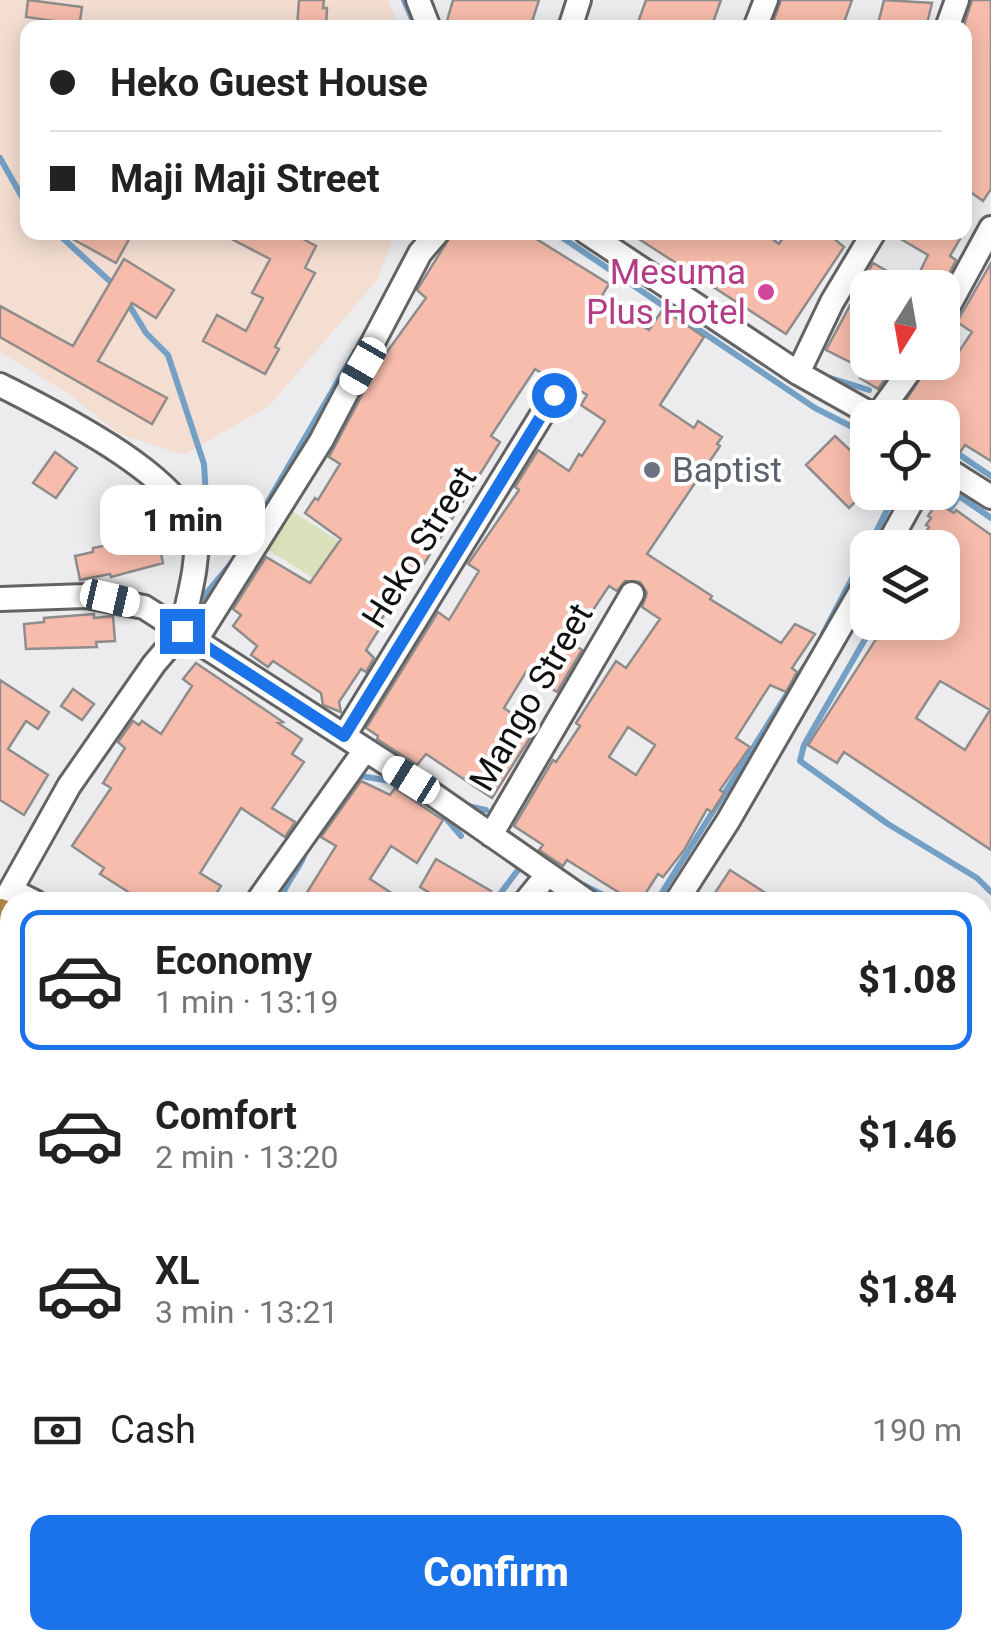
<!DOCTYPE html>
<html lang="en">
<head>
<meta charset="utf-8">
<style>
  :root { --surface:#fff; --page:#f6f6f6; --text:#222; --muted:#767676; --line:#e0e0e0; --accent:#1a73e8 }
  body { margin:0; font-family:Roboto,sans-serif; background:var(--page); color:var(--text); height:100vh; display:flex; flex-direction:column; font-size:38px; white-space:nowrap }
  * { box-sizing:border-box; margin:0 }
  p { font-size:32px; color:var(--muted) }
  .icon { flex:none; width:55px; height:55px; fill:none; stroke:currentColor; stroke-width:2; stroke-linecap:round; stroke-linejoin:round }
  .map { position:relative; flex:1; overflow:hidden }
  .details { position:absolute; left:0px; top:892px; width:992px; height:758px; display:flex; flex-direction:column; background:var(--surface); border-radius:30px 30px 0 0; box-shadow:0 5px 25px #0003 }
  .details>* { flex:none }
  .hud { position:absolute; left:20px; top:20px; width:952px; height:220px; border-radius:20px; box-shadow:0 5px 25px #0003; display:grid; align-content:center; height:220px; padding:0 30px; background:var(--surface) }
  .needle { width:65px; rotate:191deg }
  .controls { position:absolute; left:850px; top:270px; display:grid; gap:20px }
  .controls a { display:grid; place-items:center; width:110px; height:110px; border-radius:20px; background:var(--surface); box-shadow:0 5px 25px #0003; font-size:50px }
  .end { position:absolute; width:45px; height:45px; margin:-22px; border:12px solid #1a73e8; background:#fff; box-shadow:0 0 0 5px #fff }
  .from { border-radius:50% }
  .bubble { position:absolute; height:70px; border-radius:20px; background:var(--surface); box-shadow:0 5px 25px #0003; font-size:32px; font-weight:800; line-height:70px; text-align:center }
  .car { position:absolute; width:30px; height:60px; margin:-30px -15px; border-radius:12px; box-shadow:0 0 8px 2px #0007; background:linear-gradient(#fff 24%,#345 0 40%,#fff 0 76%,#345 0 86%,#fff 0) }
  .hud b { display:flex; align-items:center; gap:35px; height:95px; font-size:38px }
  .hud b+b { border-top:2px solid var(--line) }
  .hud i { width:25px; height:25px; background:var(--text) }
  ul { padding:18px 0 0; list-style:none }
  li { display:flex; align-items:center; gap:30px; height:140px; margin:0 20px 15px; padding:0 10px; border:5px solid transparent; border-radius:20px }
  li div { flex:1 }
  li b { display:block; font-size:38px }
  li em { font-style:normal; font-weight:800 }
  li.on { border-color:var(--accent) }
  li>.icon { width:90px; height:90px; stroke-width:1.5 }
  .pay { display:flex; align-items:center; gap:25px; height:110px; padding:0 30px; font-size:38px }
  .pay p { margin-inline-start:auto }
  .button { display:flex; gap:20px; margin-top:auto; padding:20px 30px }
  .button a { flex:1; height:115px; border-radius:20px; background:var(--accent); color:#fff; font-size:40px; font-weight:800; line-height:115px; text-align:center }
  .map>svg:first-child { display:block }
  .education { fill:#f4ded2 }
  .forest { fill:url(#forest-firs) }
  .garden { fill:#dbe1bb }
  .lines { fill:none; stroke-linecap:round; stroke-linejoin:round }
  .stream { stroke:#74a0c6; stroke-width:6 }
  .building { fill:#f7bcab; stroke:#8e8d8c; stroke-width:2.5; fill-rule:evenodd }
  .minor-casing { stroke:#636364; stroke-width:28 }
  .highway-casing { stroke:#7c6036; stroke-width:38 }
  .minor { stroke:#fff; stroke-width:22 }
  .highway { stroke:#b68a4a; stroke-width:32 }
  .route { stroke:#1a73e8; stroke-width:12 }
  .hotel-dot { fill:#d1479c; stroke:#fff; stroke-width:4 }
  .worship-dot { fill:#6b7280; stroke:#fff; stroke-width:4 }
  .labels { text-anchor:middle; stroke-width:8; stroke-linejoin:round; paint-order:stroke }
  .hotel-label { font-size:35px; fill:#b23c85; stroke:#fff; text-anchor:end }
  .worship-label { font-size:35px; fill:#5b616d; stroke:#fff; text-anchor:start }
  .street-label { font-size:35px; fill:#111112; stroke:#fff }
</style>
</head>
<body>
<div class="map">
<svg width="991" height="1649" viewBox="0 0 991 1649">
  <defs>
    <pattern id="forest-firs" width="22" height="20" patternUnits="userSpaceOnUse" patternTransform="scale(2.5)"><rect width="22" height="20" fill="#aeb681"/><path d="M5 1l3.5 6h-7zM16 11l3.5 6h-7z" fill="#959b6e"/></pattern>
  </defs>
  <rect width="100%" height="100%" fill="#ececee"/>
  <path class="education" d="M0,0h388l11,27 -371,1v204l366,1 -16,46 -109,127 -85,49 -65,-21 -52,-41 -67,-41z"/>
  <path class="forest" d="M0,1031l9,7 -2,16 3,2v89l-10,-6z"/>
  <path class="garden" d="M292,511l47,30 -26,37 -46,-29z"/>
  <g class="lines">
    <path class="stream" d="M404,0l12,28
      M0,158l26,46
      M56,232l58,53
      M554,232l261,176 53,27
      M128,303l18,30 22,22 36,109 5,81 -3,15
      M827,377l42,13
      M942,443l49,33
      M945,517l14,-21 32,22
      M868,548l28,-56
      M195,617l10,-22 29,-35 122,-210
      M875,622l-71,123 -4,16 88,63 89,54 14,14
      M823,634l45,-86
      M355,781l6,-5 29,5 26,14
      M463,805l23,5
      M439,810l22,26
      M579,883l39,19
      M540,895l9,-2 21,9
      M280,902c5,-21 23,-35 27,-56
      M494,902l24,-32
      M507,902l15,-4
      M656,902l148,-235
      M982,1144l9,5
      M982,1528l9,5
      M982,1593l9,5"/>
  </g>
  <path class="building" d="M28,0l54,7 -3,21h-18l1,-6 -36,-5z
    M299,0h25l-1,8h4l-1,20h-29z
    M453,0h86l-9,28h-85z
    M646,0h75l-10,28h-75z
    M781,0h71l-10,28h-71z
    M884,0l48,3 -6,25h-49z
    M972,0h19v189l-8,12 -18,-13v-166z
    M60,232h73l-17,31z
    M218,232h72l26,14 -11,22 10,5 -40,74 4,2 -14,25 -62,-33 14,-26 29,16 17,-33 -11,-5 18,-34z
    M453,232h72l84,52 -9,15 49,31 14,-21 41,28 -44,68 34,23 4,-7 24,16 -5,7 3,2 -73,108 65,42 -2,3 71,44 14,-19 20,10 -23,34 5,4 -11,20 -16,-7 -34,53 14,9 -30,43 4,3 -12,19 -5,-3 -23,41 -21,27 -5,-3 -18,28h-6l-67,-42 -4,6 -24,-16 4,-5 -29,-19 39,-66 3,2 24,-36 -4,-3 40,-62 10,7 34,-49 -18,-12 5,-14 -7,-11 -15,-1 -8,10 -8,-5 -38,57 11,7 -25,42 -31,-20 -22,36 31,22 -43,68 -66,-44 -9,11 -40,-26 1,-3 -12,-8 72,-116 11,8 30,-49 -11,-7 51,-74 -4,-3 23,-37 31,21 10,-17 3,2 23,-35 -24,-16 6,-10 -38,-24 -3,5 -11,-7 -44,67 9,6 -88,141 -4,-2 -28,40 3,2 -17,27 8,8 -8,14 -5,-3 -22,33 2,10 -18,-7 -2,-12 -48,-32 -5,6 -17,-12 6,-9 -24,-20 8,-11 -8,-6 33,-52 44,26 31,-44 -36,-26 10,-15 3,2 22,-36 -11,-7 50,-94 47,-65 -9,-8zM628,727l27,18 -19,30 -27,-18z
    M628,232h135l16,12 8,-12h39l18,15 -58,87z
    M889,232h60l11,7 -10,17 6,4 -14,28h-74v51l-14,25 -28,-14 47,-87 40,23 15,-31z
    M124,259l50,31 -18,28 -24,-15 -34,58 69,37 -15,26 -152,-87v-31l73,40z
    M991,263v198l-26,-16 -4,6 -19,-12v-21h-30l-12,-9 31,-47h11v-9l12,6 18,-27 -15,-10z
    M869,362h28l-19,27 -18,-11z
    M835,436l33,31v22l-19,19 -43,-43z
    M55,452l22,16 -21,30 -23,-15z
    M937,503l17,10 2,-3 35,25v315l-147,-98 -7,11 -29,-18 79,-123h55v-74h-26l13,-21 -3,-2 5,-7 -3,-2zM940,681l50,29 -25,40 -49,-32z
    M141,538l1,4 16,-3 5,24 -52,14 -1,-3 -30,6 -5,-24 18,-4v-4z
    M94,614v4l19,-2 2,25 -19,1 1,5 -71,2 -2,-25 20,-2v-4z
    M196,663l87,59 -5,1 24,16 -10,15 12,8 -32,46 23,14 -10,15 -44,-29 -41,65 21,13 -10,16h-83l5,-7 -33,-21 4,-6 -32,-22 39,-58 -8,-5 22,-35 -7,-6 15,-21 6,4 3,-4 19,13 31,-48 -9,-7z
    M0,680l49,32 -11,17 -12,-8 -18,28 40,26 -24,40 -24,-15z
    M73,689l21,15 -12,16 -21,-14z
    M361,781l29,14 5,-7 48,32 -26,43 -26,-17 -21,33 35,23h-104l35,-56 -15,-9z
    M436,859l55,32 -7,11h-39l-25,-15z
    M730,870l34,22 -7,10h-48z"/>
  <g class="lines">
    <defs>
      <path id="minor" d="M418,0l11,28
        M570,28l9,-28
        M755,28l11,-28
        M947,28l10,-28
        M586,232l212,141 80,45
        M942,318l49,-90
        M798,373l34,-71 42,-70
        M0,385c49,25 193,95 196,154 2,30 -9,62 -14,92
        M877,416l39,-54
        M942,466l49,31
        M886,548l31,-56
        M0,599l86,-3 58,11 267,172 177,123
        M196,640l125,-199 99,-188 18,-21
        M344,736l210,-341
        M491,835l141,-241
        M11,890l24,12
        M257,902l108,-152
        M525,902l22,-27
        M676,902l52,-81 140,-242
        M0,909l69,-123 85,-122 28,-33
        M982,1158l9,5
        M982,1435l9,-11
        M0,1602l10,-16"/>
      <path id="highway" d="M0,915l10,4
        M0,998l10,6
        M982,1474l9,5
        M982,1561l9,5"/>
    </defs>
    <use href="#minor" class="minor-casing"/>
    <use href="#highway" class="highway-casing"/>
    <use href="#minor" class="minor"/>
    <use href="#highway" class="highway"/>
  </g>
  <g class="lines">
    <path class="route" d="M182,631l162,105 210,-341"/>
  </g>
  <circle class="hotel-dot" cx="766" cy="292" r="10"/>
  <circle class="worship-dot" cx="652" cy="470" r="10"/>
  <g class="labels">
    <g class="hotel-label">
      <text x="746" y="284">Mesuma<tspan x="746" dy="40">Plus Hotel</tspan></text>
    </g>
    <g class="worship-label">
      <text x="672" y="482">Baptist</text>
    </g>
    <g class="street-label">
      <text transform="translate(419 547) rotate(-58)" y="12">Heko Street</text>
      <text transform="translate(531 697) rotate(-60)" y="12">Mango Street</text>
    </g>
  </g>
</svg>
<div class="controls">
<a><svg class="needle" viewBox="-14 -14 28 28"><path d="M0-13l5 13h-10z" fill="#e53935"/><path d="M0 13l5-13h-10z" fill="#767676"/></svg></a>
<a><svg class="icon" aria-label="locate" viewBox="0 0 24 24"><circle cx="12" cy="12" r="6"/><path d="M12 2v4M12 18v4M2 12h4M18 12h4"/></svg></a>
<a><svg class="icon" aria-label="layers" viewBox="0 0 24 24"><path d="M12 4l9 5-9 5-9-5zM3 14l9 5 9-5"/></svg></a>
</div>
<i class="end from" style="left:554px;top:395px"></i>
<i class="end" style="left:182px;top:631px"></i>
<div class="bubble" style="left:100px;top:485px;width:165px">1 min</div>
<i class="car" style="left:363px;top:366px;rotate:210deg"></i>
<i class="car" style="left:110px;top:598px;rotate:103deg"></i>
<i class="car" style="left:411px;top:780px;rotate:302deg"></i>
<div class="hud">
<b><i class="from"></i>Heko Guest House</b>
<b><i></i>Maji Maji Street</b>
</div>
<section class="details">
<ul>
<li class="on"><svg class="icon" aria-label="car" viewBox="0 0 24 24"><path d="M5 17H2v-5l4-1 3-4h7l3 4 3 1v5h-3M9 17h6M6 11h13"/><circle cx="7" cy="17" r="2"/><circle cx="17" cy="17" r="2"/></svg><div><b>Economy</b><p>1 min · 13:19</p></div><em>$1.08</em></li>
<li><svg class="icon" aria-label="car" viewBox="0 0 24 24"><path d="M5 17H2v-5l4-1 3-4h7l3 4 3 1v5h-3M9 17h6M6 11h13"/><circle cx="7" cy="17" r="2"/><circle cx="17" cy="17" r="2"/></svg><div><b>Comfort</b><p>2 min · 13:20</p></div><em>$1.46</em></li>
<li><svg class="icon" aria-label="car" viewBox="0 0 24 24"><path d="M5 17H2v-5l4-1 3-4h7l3 4 3 1v5h-3M9 17h6M6 11h13"/><circle cx="7" cy="17" r="2"/><circle cx="17" cy="17" r="2"/></svg><div><b>XL</b><p>3 min · 13:21</p></div><em>$1.84</em></li>
</ul>
<div class="pay"><svg class="icon" aria-label="cash" viewBox="0 0 24 24"><path d="M3 7h18v10H3z"/><circle cx="12" cy="12" r="2"/></svg>Cash<p>190 m</p></div>
<div class="button"><a>Confirm</a></div>
</section>
</div>
</body>
</html>
